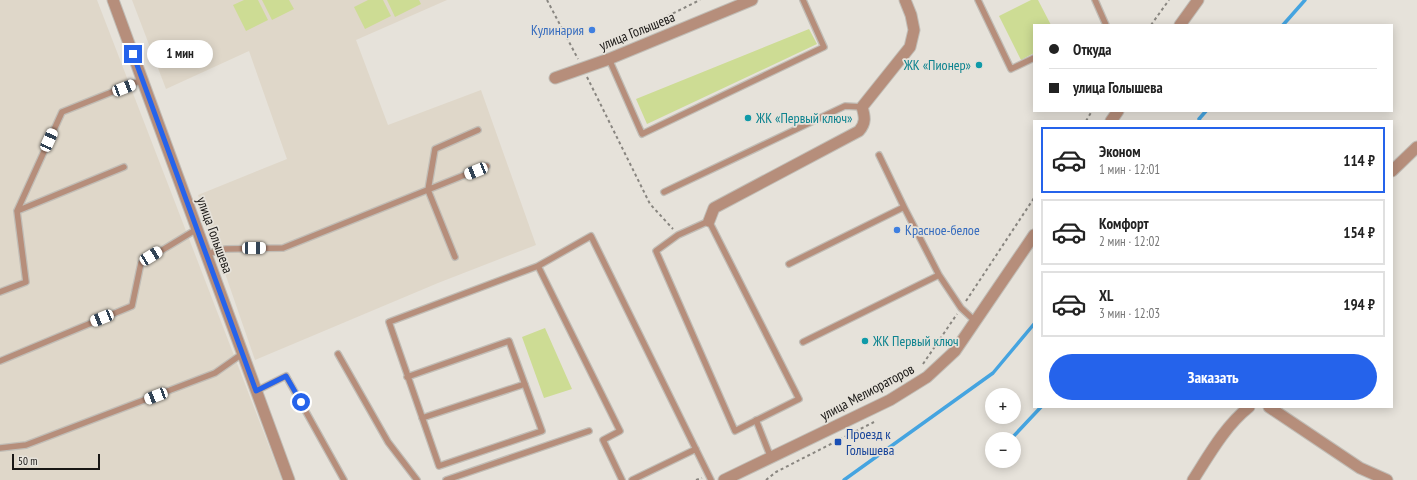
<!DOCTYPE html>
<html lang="ru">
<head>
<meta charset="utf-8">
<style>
  :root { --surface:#fff; --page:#f2f2f2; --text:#222; --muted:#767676; --line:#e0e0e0; --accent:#2563eb }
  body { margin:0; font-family:"PT Sans Narrow",sans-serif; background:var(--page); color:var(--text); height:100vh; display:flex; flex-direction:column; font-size:15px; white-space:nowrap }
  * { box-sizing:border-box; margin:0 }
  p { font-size:13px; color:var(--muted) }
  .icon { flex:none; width:22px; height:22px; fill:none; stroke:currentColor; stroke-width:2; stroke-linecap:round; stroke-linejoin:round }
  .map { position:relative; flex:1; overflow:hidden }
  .drawer { position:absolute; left:1033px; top:120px; width:360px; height:288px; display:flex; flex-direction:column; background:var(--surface); border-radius:0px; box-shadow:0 2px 10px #0003 }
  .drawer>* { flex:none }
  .guide { position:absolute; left:1033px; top:24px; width:360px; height:88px; border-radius:0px; box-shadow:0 2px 10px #0003; display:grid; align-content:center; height:88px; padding:0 16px; background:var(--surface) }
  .fabs { position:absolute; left:985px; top:388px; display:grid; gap:8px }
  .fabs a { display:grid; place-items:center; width:36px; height:36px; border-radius:50%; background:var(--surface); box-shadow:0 2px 10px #0003; font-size:20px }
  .scale { position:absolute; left:12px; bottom:10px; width:88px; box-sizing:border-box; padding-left:4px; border:2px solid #181614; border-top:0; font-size:11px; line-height:14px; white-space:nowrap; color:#181614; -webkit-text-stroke:3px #e6e2da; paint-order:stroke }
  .end { position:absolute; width:18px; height:18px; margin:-9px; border:5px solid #2563eb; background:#fff; box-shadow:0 0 0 2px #fff }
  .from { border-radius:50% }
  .bubble { position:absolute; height:28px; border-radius:14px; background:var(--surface); box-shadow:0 2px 10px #0003; font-size:13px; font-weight:800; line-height:28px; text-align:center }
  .car { position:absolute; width:12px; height:24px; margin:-12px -6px; border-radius:5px; box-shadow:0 0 3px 1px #0007; background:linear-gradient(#fff 24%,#345 0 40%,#fff 0 76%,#345 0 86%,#fff 0) }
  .guide b { display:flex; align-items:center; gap:14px; height:38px; font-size:15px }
  .guide b+b { border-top:1px solid var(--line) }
  .guide i { width:10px; height:10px; background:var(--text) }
  ul { padding:7px 0 0; list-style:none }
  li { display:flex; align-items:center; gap:12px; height:66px; margin:0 8px 6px; padding:0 8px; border:2px solid var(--line); border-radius:0px }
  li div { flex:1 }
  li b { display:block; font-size:15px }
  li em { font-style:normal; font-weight:800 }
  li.active { border-color:var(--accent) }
  li>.icon { width:36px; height:36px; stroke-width:1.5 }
  .button { display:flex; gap:8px; margin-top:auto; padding:8px 16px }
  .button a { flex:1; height:46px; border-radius:24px; background:var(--accent); color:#fff; font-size:16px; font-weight:800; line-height:46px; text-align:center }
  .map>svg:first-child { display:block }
  .built { fill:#dfd7c9 }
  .green { fill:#cddc94 }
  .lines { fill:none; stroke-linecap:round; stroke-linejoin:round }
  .stream { stroke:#45a4e0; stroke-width:3.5 }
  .lane-casing { stroke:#c1bdb6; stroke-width:8 }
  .street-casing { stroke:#c1bdb6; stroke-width:13 }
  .path { stroke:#898680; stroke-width:2; stroke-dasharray:3 3; stroke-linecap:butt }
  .lane { stroke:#b68e7b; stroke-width:5.5 }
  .street { stroke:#b68e7b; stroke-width:11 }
  .route { stroke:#2563eb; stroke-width:5 }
  .shop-dot { fill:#3f7fe0; stroke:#e6e2da; stroke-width:1.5 }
  .culture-dot { fill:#0f9aa8; stroke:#e6e2da; stroke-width:1.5 }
  .transit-dot { fill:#1a4fb4; stroke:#e6e2da; stroke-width:1.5 }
  .labels { text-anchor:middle; stroke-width:3.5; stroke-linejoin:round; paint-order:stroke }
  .shop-label { font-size:14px; fill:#366cbe; stroke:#e6e2da; text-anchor:end }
  .street-label { font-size:14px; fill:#181614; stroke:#e6e2da }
  .culture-label { font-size:14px; fill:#0d838f; stroke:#e6e2da; text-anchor:start }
  .transit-label { font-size:14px; fill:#164399; stroke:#e6e2da; text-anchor:start }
</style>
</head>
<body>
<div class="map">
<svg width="1417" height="480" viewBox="0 0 1417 480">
  <rect width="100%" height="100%" fill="#e6e2da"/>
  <path class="built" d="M0,0h97l185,480h-282z
    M132,0h315l-91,40 32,85 93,-35 55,155 -98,38 -183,77 -57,-165 89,-36 -38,-108 -83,38z"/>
  <path class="green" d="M244,0h14l10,20 -22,11 -13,-26z
    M262,0h27l5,9 -22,11z
    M368,0h15l8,16 -26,13 -11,-22z
    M387,0h32l2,4 -26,13z
    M1031,0h7l13,25h-17v28l-13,7 -22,-44z
    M809,29l8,15 -170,80 -11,-25z
    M545,328l27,61 -28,9 -22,-61z"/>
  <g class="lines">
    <path class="stream" d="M1283,25l22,-25
      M1200,121l-1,-2 7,-8
      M1011,439l30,-32
      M844,480l149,-107 41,-49"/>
    <defs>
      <path id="lane" d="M978,0l33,69 23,-11
        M1095,0l11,25
        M609,59l33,75 182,-87 -21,-47
        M879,155l25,52
        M664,192l181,-86 17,1
        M17,211l107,-44
        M709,221l90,178 -64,32 -79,-180 22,-16z
        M206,254l20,-5 57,-1 204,-82
        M455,257l-27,-67 7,-41 43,-19
        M789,264l115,-57 35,68 22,33 14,13
        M0,292l26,-10 -9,-71 45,-99 80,-32
        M803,342l136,-67
        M338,354l50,88 29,38
        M0,361l132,-55 9,-43 56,-34
        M407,377l102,-36 33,90 -103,35 -50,-144 149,-56
        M256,391l30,-15 58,104
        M422,418l103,-34
        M756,420l15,38
        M0,448l26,-3 189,-72 27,-19
        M446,480l143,-49
        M622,480l-19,-40 17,-9 -82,-165 53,-30 120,244
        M632,480l64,-31"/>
      <path id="street" d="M113,0l176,480
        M1180,25l18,-25
        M555,78l54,-19 143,-59
        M1111,121l7,-10
        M1392,171l25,-24
        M709,221l5,-13 145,-77c7,-8 6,-14 3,-24l48,-60 4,-17 -3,-15 -6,-15
        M1269,407l91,61 27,12
        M724,480l166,-80 37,-23 28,-26 79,-116
        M1193,480c16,-25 32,-54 56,-73"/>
    </defs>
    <use href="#lane" class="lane-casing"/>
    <use href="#street" class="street-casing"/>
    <path class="path" d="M547,0l31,59
      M1151,25l18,-25
      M603,48l97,-48
      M587,77l63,127 23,25
      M1086,121l6,-10
      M966,301l68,-103
      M923,364l34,-50
      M696,480l6,-2
      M766,480l10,-8 98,-50"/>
    <use href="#lane" class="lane"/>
    <use href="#street" class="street"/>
  </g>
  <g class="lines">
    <path class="route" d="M133,54l123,337 30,-15 15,26"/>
  </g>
  <g class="shop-dot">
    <circle cx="592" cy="30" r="4"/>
    <circle cx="897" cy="230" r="4"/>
  </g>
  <g class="culture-dot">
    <circle cx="979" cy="65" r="4"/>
    <circle cx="748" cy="118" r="4"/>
    <circle cx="865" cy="341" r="4"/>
  </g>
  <rect class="transit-dot" x="834" y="438" width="8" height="8" rx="2"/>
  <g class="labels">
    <g class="shop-label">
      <text x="584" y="35">Кулинария</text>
      <text x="905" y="235" text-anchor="start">Красное-белое</text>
    </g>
    <g class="street-label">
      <text transform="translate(637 31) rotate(-22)" y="5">улица Голышева</text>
      <text transform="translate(215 235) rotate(70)" y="5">улица Голышева</text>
      <text transform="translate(867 392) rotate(-28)" y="5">улица Мелиораторов</text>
    </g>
    <g class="culture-label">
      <text x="971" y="70" text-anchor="end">ЖК «Пионер»</text>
      <text x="756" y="123">ЖК «Первый ключ»</text>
      <text x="873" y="346">ЖК Первый ключ</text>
    </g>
    <g class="transit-label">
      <text x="846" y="439">Проезд к<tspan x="846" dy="16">Голышева</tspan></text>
    </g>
  </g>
</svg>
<div class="fabs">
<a>+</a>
<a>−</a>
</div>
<div class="scale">50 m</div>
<i class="end from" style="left:301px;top:402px"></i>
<i class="end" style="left:133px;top:54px"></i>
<div class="bubble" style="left:147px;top:40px;width:66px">1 мин</div>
<i class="car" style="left:124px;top:88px;rotate:69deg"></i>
<i class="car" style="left:49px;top:140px;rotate:24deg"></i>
<i class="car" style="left:476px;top:171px;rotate:248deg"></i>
<i class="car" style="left:254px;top:248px;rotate:89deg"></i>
<i class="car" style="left:151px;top:256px;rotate:58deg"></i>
<i class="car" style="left:102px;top:318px;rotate:248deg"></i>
<i class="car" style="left:156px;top:396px;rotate:249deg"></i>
<div class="guide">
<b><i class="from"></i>Откуда</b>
<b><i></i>улица Голышева</b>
</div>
<section class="drawer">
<ul>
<li class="active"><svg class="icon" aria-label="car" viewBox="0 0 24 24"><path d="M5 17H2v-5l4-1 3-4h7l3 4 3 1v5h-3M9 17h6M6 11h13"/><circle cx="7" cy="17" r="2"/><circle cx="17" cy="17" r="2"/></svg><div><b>Эконом</b><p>1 мин · 12:01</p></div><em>114 ₽</em></li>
<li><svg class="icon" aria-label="car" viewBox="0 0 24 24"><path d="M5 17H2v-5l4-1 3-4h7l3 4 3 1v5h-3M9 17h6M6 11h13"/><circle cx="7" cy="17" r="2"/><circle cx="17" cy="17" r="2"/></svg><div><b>Комфорт</b><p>2 мин · 12:02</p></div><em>154 ₽</em></li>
<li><svg class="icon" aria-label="car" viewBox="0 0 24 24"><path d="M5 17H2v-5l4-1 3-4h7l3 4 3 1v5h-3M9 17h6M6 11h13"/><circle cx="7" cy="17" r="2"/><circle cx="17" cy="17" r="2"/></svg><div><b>XL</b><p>3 мин · 12:03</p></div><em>194 ₽</em></li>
</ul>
<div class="button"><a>Заказать</a></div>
</section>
</div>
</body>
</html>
